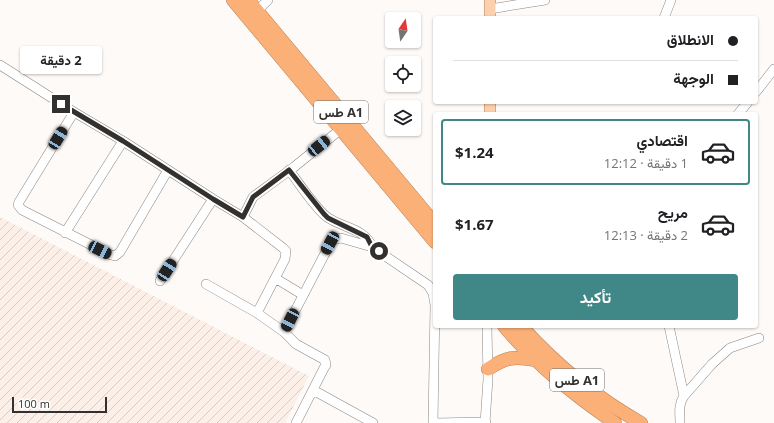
<!DOCTYPE html>
<html lang="ar">
<head>
<meta charset="utf-8">
<style>
  :root { --surface:#fff; --page:#f6f6f6; --text:#202124; --muted:#757577; --line:#e0e0e0; --accent:#408887 }
  body { margin:0; font-family:"Open Sans",Vazirmatn,sans-serif; background:var(--page); color:var(--text); direction:rtl; height:100vh; display:flex; flex-direction:column; font-size:15px; white-space:nowrap }
  * { box-sizing:border-box; margin:0 }
  p { font-size:13px; color:var(--muted) }
  .icon { flex:none; width:22px; height:22px; fill:none; stroke:currentColor; stroke-width:2; stroke-linecap:round; stroke-linejoin:round }
  .map { position:relative; flex:1; overflow:hidden; direction:ltr }
  .sheet { position:absolute; left:433px; top:112px; width:325px; height:216px; display:flex; flex-direction:column; background:var(--surface); border-radius:4px; box-shadow:0 1px 3px #0004; direction:rtl }
  .sheet>* { flex:none }
  .hud { position:absolute; left:433px; top:16px; width:325px; height:88px; border-radius:4px; box-shadow:0 1px 3px #0004; direction:rtl; display:grid; align-content:center; height:88px; padding:0 20px; background:var(--surface) }
  .needle { width:26px; rotate:13deg }
  .fabs { position:absolute; left:385px; top:12px; display:grid; gap:8px }
  .fabs a { display:grid; place-items:center; width:36px; height:36px; border-radius:4px; background:var(--surface); box-shadow:0 1px 3px #0004; font-size:20px }
  .scale { position:absolute; left:12px; bottom:10px; width:95px; box-sizing:border-box; padding-left:4px; border:2px solid #32312f; border-top:0; font-size:11px; line-height:14px; white-space:nowrap; color:#32312f; -webkit-text-stroke:3px #fff; paint-order:stroke }
  .end { position:absolute; width:18px; height:18px; margin:-9px; border:5px solid #32312f; background:#fff; box-shadow:0 0 0 2px #fff }
  .from { border-radius:50% }
  .bubble { position:absolute; height:28px; border-radius:4px; background:var(--surface); box-shadow:0 1px 3px #0004; font-size:13px; font-weight:700; line-height:28px; text-align:center; direction:rtl }
  .car { position:absolute; width:12px; height:24px; margin:-12px -6px; border-radius:5px; box-shadow:0 0 3px 1px #0007; background:linear-gradient(#222 24%,#8ab4d8 0 40%,#222 0 76%,#8ab4d8 0 86%,#222 0) }
  .hud b { display:flex; align-items:center; gap:14px; height:38px; font-size:15px }
  .hud b+b { border-top:1px solid var(--line) }
  .hud i { width:10px; height:10px; background:var(--text) }
  ul { padding:7px 0 0; list-style:none }
  li { display:flex; align-items:center; gap:12px; height:66px; margin:0 8px 6px; padding:0 12px; border:2px solid transparent; border-radius:4px }
  li div { flex:1 }
  li b { display:block; font-size:15px }
  li em { font-style:normal; font-weight:700 }
  li.on { border-color:var(--accent) }
  li>.icon { width:36px; height:36px; stroke-width:1.5 }
  .button { display:flex; gap:8px; margin-top:auto; padding:8px 20px }
  .button a { flex:1; height:46px; border-radius:4px; background:var(--accent); color:#fff; font-size:16px; font-weight:700; line-height:46px; text-align:center }
  .map>svg:first-child { display:block }
  .industrial { fill:url(#industrial-furrows) }
  .lines { fill:none; stroke-linecap:round; stroke-linejoin:round }
  .minor-casing { stroke:#8a8683; stroke-width:10 }
  .major-casing { stroke:#b5845e; stroke-width:12 }
  .highway-casing { stroke:#b5845e; stroke-width:14 }
  .minor { stroke:#fff; stroke-width:9 }
  .major { stroke:#fdd0ad; stroke-width:11 }
  .highway { stroke:#fbb077; stroke-width:13 }
  .route { stroke:#32312f; stroke-width:5 }
  .labels { text-anchor:middle; stroke-width:3.5; stroke-linejoin:round; paint-order:stroke }
  .shield { fill:#fff; stroke:#706f6d; stroke-width:1 }
  .shield-label { font-size:13px; font-weight:bold; fill:#32312f }
</style>
</head>
<body>
<div class="map">
<svg width="774" height="423" viewBox="0 0 774 423">
  <defs>
    <pattern id="industrial-furrows" width="10" height="10" patternUnits="userSpaceOnUse"><rect width="10" height="10" fill="#fbefe7"/><path d="M-1 1l2-2M0 10L10 0M9 11l2-2" fill="none" stroke="#d8cdc6"/></pattern>
  </defs>
  <rect width="100%" height="100%" fill="#fefaf7"/>
  <path class="industrial" d="M0,217l309,159 -24,47h-285z"/>
  <g class="lines">
    <defs>
      <path id="minor" d="M490,9l55,-9
        M257,11l11,-11
        M664,18l7,-18
        M0,65l74,47 49,29 90,58 30,18 40,31 3,3 -1,8 -28,54
        M756,92l18,-23
        M74,112l-55,90 -1,3 4,5 89,45 4,1 5,-4 48,-82
        M738,114l10,-12
        M289,170c10,13 26,38 38,47 15,11 38,11 45,30
        M243,217l10,-20 41,-30 47,-38
        M65,233l58,-92
        M275,278l28,17
        M160,281l53,-82
        M206,284l51,29 27,19 12,12 29,16 1,5 -2,3 -28,55
        M669,326l15,70
        M284,332l48,-92 9,-2 31,9 56,38 5,8 2,12 -2,118
        M313,390l60,33
        M434,423l52,-1
        M485,423l3,-44 -1,-53
        M680,423c0,-10 -2,-18 4,-27l28,-32 18,-16 29,-10"/>
      <path id="major" d="M490,18v-18
        M490,102v12"/>
      <path id="highway" d="M233,0l202,242
        M248,0l187,224
        M504,326c34,40 69,68 111,97
        M521,326c35,39 74,71 120,97
        M488,369c18,-12 26,-13 47,-9"/>
    </defs>
    <use href="#minor" class="minor-casing"/>
    <use href="#major" class="major-casing"/>
    <use href="#highway" class="highway-casing"/>
    <use href="#minor" class="minor"/>
    <use href="#major" class="major"/>
    <use href="#highway" class="highway"/>
  </g>
  <g class="lines">
    <path class="route" d="M61,104l62,37 90,58 30,18 10,-20 36,-27 35,44 4,4 39,19 5,10 7,4"/>
  </g>
  <g class="labels">
    <g class="shield">
      <rect x="314" y="101" width="54" height="22" rx="3"/>
      <rect x="550" y="369" width="54" height="22" rx="3"/>
    </g>
    <g class="shield-label">
      <text x="341" y="117">طس A1</text>
      <text x="577" y="385">طس A1</text>
    </g>
  </g>
</svg>
<div class="fabs">
<a><svg class="needle" viewBox="-14 -14 28 28"><path d="M0-13l5 13h-10z" fill="#e53935"/><path d="M0 13l5-13h-10z" fill="#757577"/></svg></a>
<a><svg class="icon" aria-label="locate" viewBox="0 0 24 24"><circle cx="12" cy="12" r="6"/><path d="M12 2v4M12 18v4M2 12h4M18 12h4"/></svg></a>
<a><svg class="icon" aria-label="layers" viewBox="0 0 24 24"><path d="M12 4l9 5-9 5-9-5zM3 14l9 5 9-5"/></svg></a>
</div>
<div class="scale">100 m</div>
<i class="end from" style="left:379px;top:251px"></i>
<i class="end" style="left:61px;top:104px"></i>
<div class="bubble" style="left:20px;top:46px;width:82px">2 دقيقة</div>
<i class="car" style="left:58px;top:138px;rotate:31deg"></i>
<i class="car" style="left:319px;top:146px;rotate:51deg"></i>
<i class="car" style="left:330px;top:243px;rotate:208deg"></i>
<i class="car" style="left:100px;top:250px;rotate:116deg"></i>
<i class="car" style="left:167px;top:270px;rotate:33deg"></i>
<i class="car" style="left:290px;top:320px;rotate:207deg"></i>
<div class="hud">
<b><i class="from"></i>الانطلاق</b>
<b><i></i>الوجهة</b>
</div>
<section class="sheet">
<ul>
<li class="on"><svg class="icon" aria-label="car" viewBox="0 0 24 24"><path d="M5 17H2v-5l4-1 3-4h7l3 4 3 1v5h-3M9 17h6M6 11h13"/><circle cx="7" cy="17" r="2"/><circle cx="17" cy="17" r="2"/></svg><div><b>اقتصادي</b><p>1 دقيقة · 12:12</p></div><em>$1.24</em></li>
<li><svg class="icon" aria-label="car" viewBox="0 0 24 24"><path d="M5 17H2v-5l4-1 3-4h7l3 4 3 1v5h-3M9 17h6M6 11h13"/><circle cx="7" cy="17" r="2"/><circle cx="17" cy="17" r="2"/></svg><div><b>مريح</b><p>2 دقيقة · 12:13</p></div><em>$1.67</em></li>
</ul>
<div class="button"><a>تأكيد</a></div>
</section>
</div>
</body>
</html>
